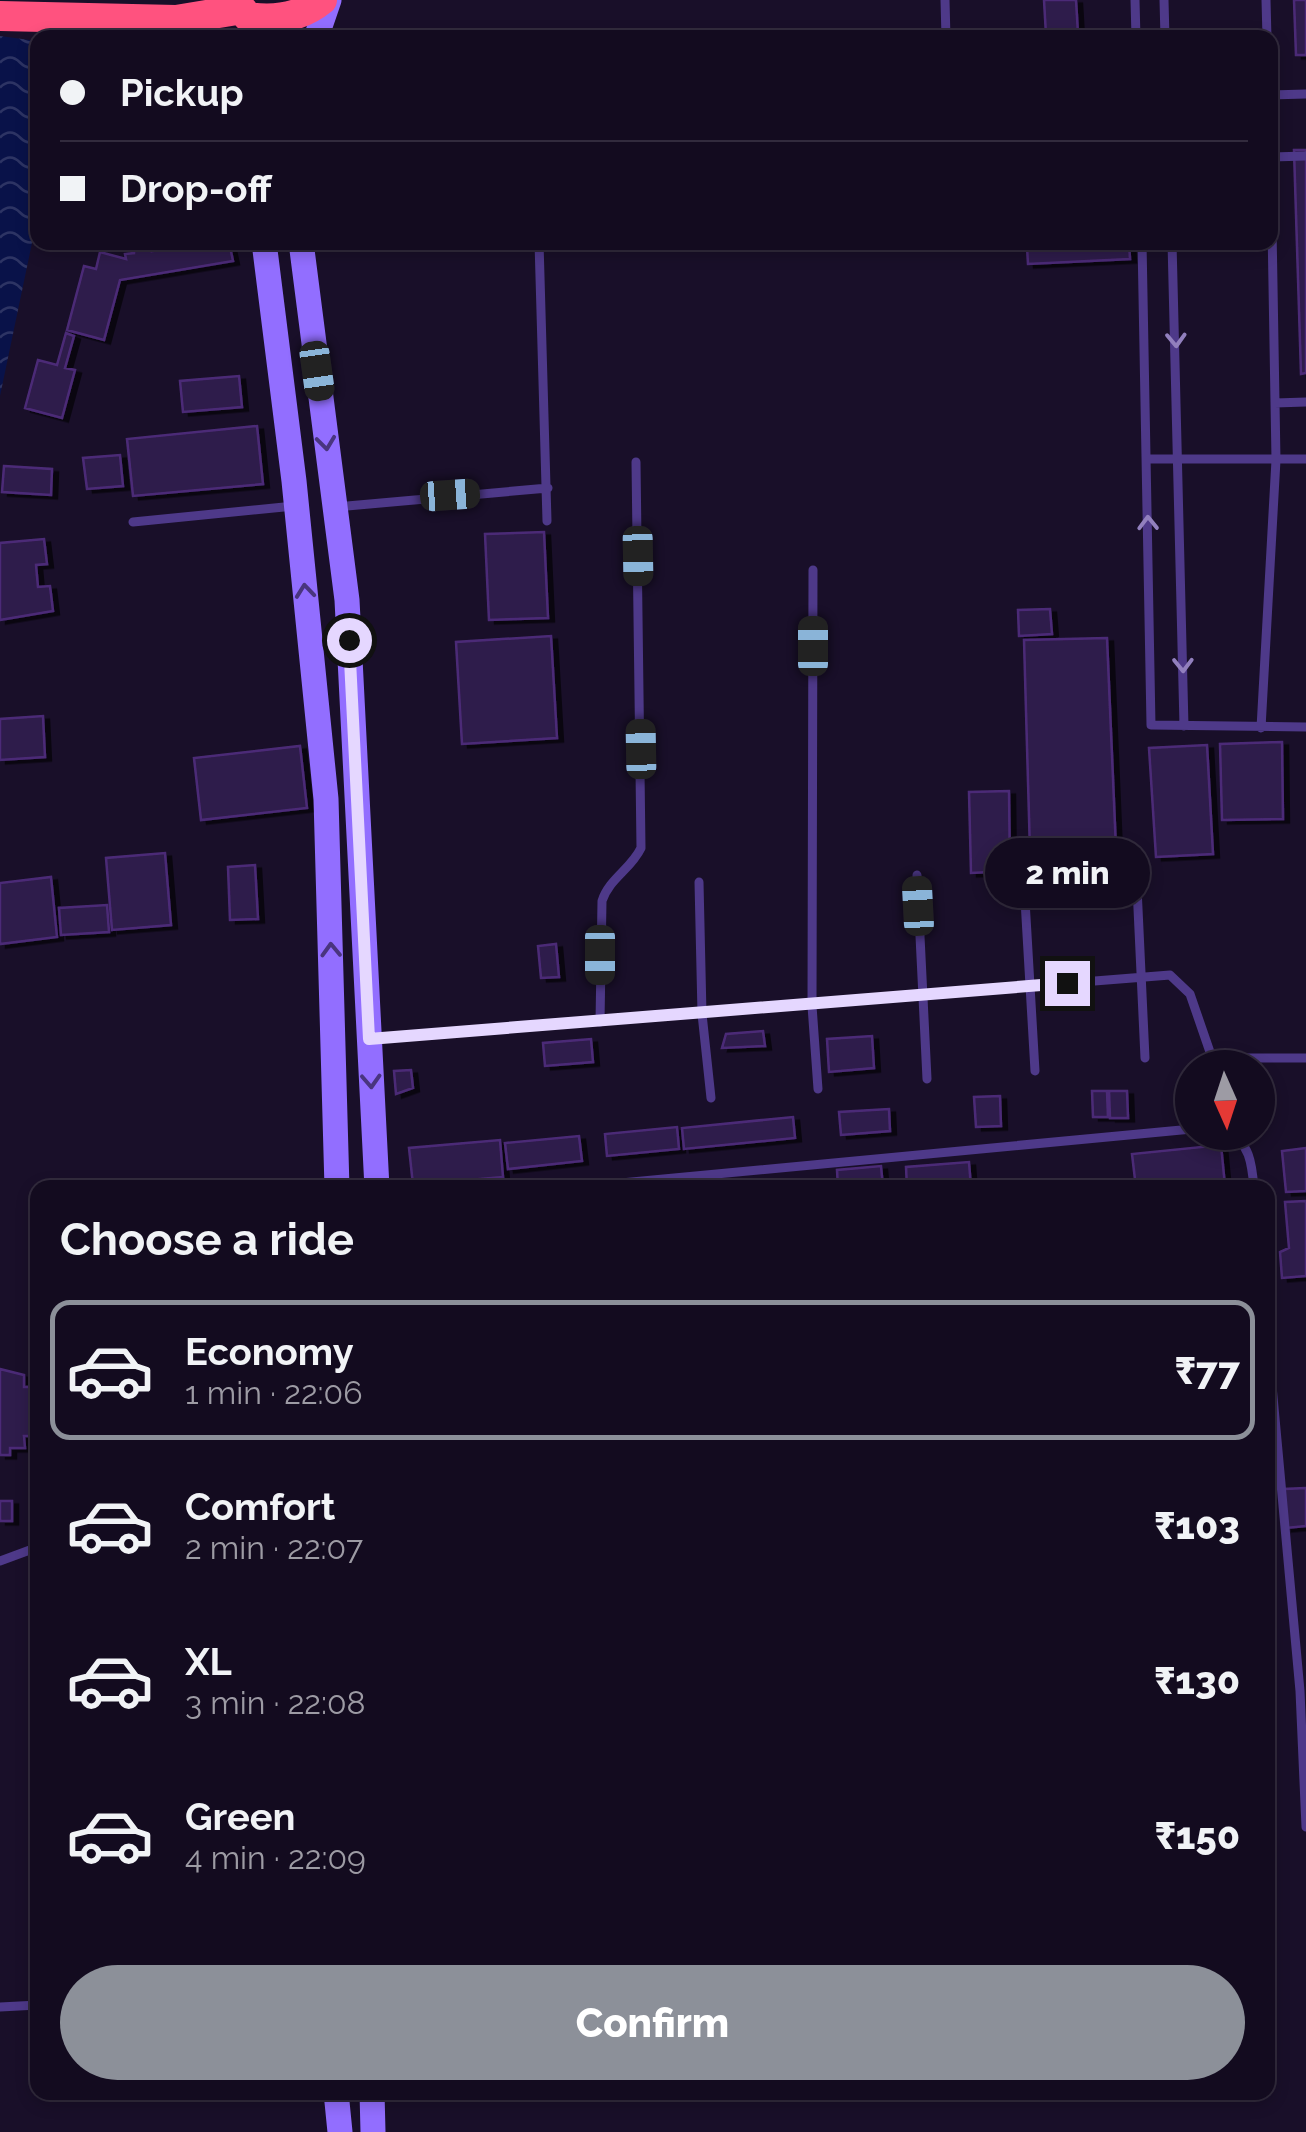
<!DOCTYPE html>
<html lang="en">
<head>
<meta charset="utf-8">
<style>
  :root { --surface:#130b1f; --page:#1c1428; --text:#f1f3f6; --muted:#9d9ba4; --line:#322b3d; --accent:#8c9099 }
  body { margin:0; font-family:Raleway,sans-serif; background:var(--page); color:var(--text); height:100vh; display:flex; flex-direction:column; font-size:38px; white-space:nowrap }
  * { box-sizing:border-box; margin:0 }
  p { font-size:32px; color:var(--muted) }
  .icon { flex:none; width:55px; height:55px; fill:none; stroke:currentColor; stroke-width:2; stroke-linecap:round; stroke-linejoin:round }
  .map { position:relative; flex:1; overflow:hidden }
  .details { position:absolute; left:30px; top:1180px; width:1245px; height:920px; display:flex; flex-direction:column; background:var(--surface); border-radius:20px; box-shadow:0 5px 15px #0003,0 0 0 2px var(--line) }
  .details>* { flex:none }
  .banner { position:absolute; left:30px; top:30px; width:1248px; height:220px; border-radius:20px; box-shadow:0 5px 15px #0003,0 0 0 2px var(--line); display:grid; align-content:center; height:220px; padding:0 30px; background:var(--surface) }
  .needle { width:65px; rotate:177deg }
  .controls { position:absolute; left:1175px; top:1050px; display:grid; gap:20px }
  .controls a { display:grid; place-items:center; width:100px; height:100px; border-radius:50%; background:var(--surface); box-shadow:0 5px 15px #0003,0 0 0 2px var(--line); font-size:50px }
  .end { position:absolute; width:45px; height:45px; margin:-22px; border:12px solid #e5d7ff; background:#111; box-shadow:0 0 0 5px #111 }
  .from { border-radius:50% }
  .bubble { position:absolute; height:70px; border-radius:35px; background:var(--surface); box-shadow:0 5px 15px #0003,0 0 0 2px var(--line); font-size:32px; font-weight:800; line-height:70px; text-align:center }
  .car { position:absolute; width:30px; height:60px; margin:-30px -15px; border-radius:12px; box-shadow:0 0 8px 2px #0007; background:linear-gradient(#222 24%,#8ab4d8 0 40%,#222 0 76%,#8ab4d8 0 86%,#222 0) }
  .banner b { display:flex; align-items:center; gap:35px; height:95px; font-size:38px }
  .banner b+b { border-top:2px solid var(--line) }
  .banner i { width:25px; height:25px; background:var(--text) }
  ul { padding:0; list-style:none }
  li { display:flex; align-items:center; gap:30px; height:140px; margin:0 20px 15px; padding:0 10px; border:5px solid transparent; border-radius:20px }
  li div { flex:1 }
  li b { display:block; font-size:38px }
  li em { font-style:normal; font-weight:800 }
  li.on { border-color:var(--accent) }
  li>.icon { width:90px; height:90px; stroke-width:1.5 }
  h2 { padding:0 30px; font-size:45px; line-height:120px }
  .primary-button { display:flex; gap:20px; margin-top:auto; padding:20px 30px }
  .primary-button a { flex:1; height:115px; border-radius:60px; background:var(--accent); color:#fff; font-size:40px; font-weight:800; line-height:115px; text-align:center }
  .map>svg:first-child { display:block }
  .water { fill:url(#water-waves) }
  .building { fill:#2f1b4b; stroke:#4c2c77; stroke-width:2.5; filter:url(#shadow) }
  .lines { fill:none; stroke-linecap:round; stroke-linejoin:round }
  .lane { stroke:#4e3989; stroke-width:9 }
  .secondary { stroke:#926eff; stroke-width:25 }
  .highway { stroke:#ff527f; stroke-width:30 }
  .oneway { stroke:#9280be }
  .oneway2 { stroke:#49357f }
  .route { stroke:#e5d7ff; stroke-width:12 }
</style>
</head>
<body>
<div class="map">
<svg width="1306" height="2132" viewBox="0 0 1306 2132">
  <defs>
    <pattern id="water-waves" width="16" height="10" patternUnits="userSpaceOnUse" patternTransform="scale(2.5)"><rect width="16" height="10" fill="#091249"/><path d="M0 5q4-4 8 0t8 0" fill="none" stroke="#2d3464"/></pattern>
    <filter id="shadow"><feDropShadow dx="6" dy="3.5" stdDeviation="0" flood-color="#0009"/></filter>
  </defs>
  <rect width="100%" height="100%" fill="#190f29"/>
  <path class="water" d="M0,36l37,5v178l-37,177z"/>
  <path class="building" d="M1044,0h32l2,34 -32,1z
    M1294,0h12v55h-10z
    M1294,150h12v223l-5,1z
    M135,242h18l-1,9 77,-9 4,19 -113,19 -16,60 -37,-10 17,-64 12,3 4,-17 26,7 -1,-5 9,-1z
    M1129,242l1,17 -102,5 -1,-17z
    M66,333l8,3 -9,32 10,2 -13,48 -37,-10 13,-48 19,5z
    M239,376l3,31 -59,5 -3,-31z
    M257,426l6,58 -130,12 -6,-57z
    M120,455l3,31 -36,3 -4,-31z
    M4,466l48,3 -1,26 -49,-3z
    M544,532l4,86 -59,2 -4,-86z
    M44,539l3,25 -11,1 2,22 12,-1 3,25 -53,9v-77z
    M1050,609l2,25 -33,2 -1,-26z
    M551,636l6,102 -95,6 -6,-102z
    M1107,638l9,211 -86,3 -6,-212z
    M43,716l2,41 -45,3v-41z
    M1282,742l1,77 -61,1 -2,-76z
    M1207,745l6,109 -57,3 -7,-109z
    M300,746l7,62 -106,12 -7,-62z
    M1009,791l1,80 -39,2 -2,-81z
    M165,853l6,72 -59,5 -6,-72z
    M255,865l3,54 -28,1 -2,-53z
    M51,877l6,60 -57,7v-61z
    M107,905l2,27 -48,3 -2,-27z
    M556,944l3,33 -18,1 -3,-32z
    M763,1031l2,15 -43,2 4,-14z
    M872,1036l2,32 -45,4 -2,-33z
    M591,1039l2,23 -48,4 -2,-23z
    M411,1070l2,18 -17,6 -2,-23z
    M1092,1091h15l1,26h-15z
    M1109,1091h18l1,27h-18z
    M1000,1096l1,30 -25,1 -2,-30z
    M889,1109l1,22 -49,4 -2,-23z
    M793,1117l2,21 -111,11 -2,-21z
    M677,1127l2,22 -72,7 -2,-22z
    M579,1136l3,25 -74,8 -3,-26z
    M500,1140l3,37 -90,8 -4,-37z
    M1221,1145l4,41 -89,2 -4,-34z
    M1306,1148v43l-20,1 -4,-41z
    M969,1162l2,26h-64l-1,-21z
    M881,1166l2,22h-45l-1,-18z
    M1306,1201v75l-24,2 -2,-26 9,-4 -4,-46z
    M0,1369l24,6v12h12v49h-12l1,12h-15v7h-10z
    M1306,1488v38l-20,2 -2,-39z
    M0,1501h12v20h-12z"/>
  <g class="lines">
    <path class="lane" d="M945,0l1,38
      M1135,0l1,38
      M1164,0l1,38
      M1266,0l1,38
      M1270,95l36,-1
      M1272,157l34,-1
      M539,242l8,279
      M1142,242l9,483 155,2
      M1172,242l12,484
      M1275,403l31,-1
      M1148,459h158
      M336,507l212,-19
      M133,522l161,-16
      M813,570l-1,436 6,83
      M1261,728l15,-268 -6,-349
      M1023,866l12,205
      M1136,866l9,192
      M917,875l10,204
      M699,882l3,132 9,84
      M600,1022l2,-121c7,-22 29,-32 39,-53l-5,-386
      M372,1039l798,-64 20,19 20,58 8,6h88
      M1226,1132c24,9 26,33 28,56
      M568,1188l624,-59
      M1268,1342l32,349 6,136
      M0,1561l38,-14
      M0,2007l38,-2"/>
    <path class="secondary" d="M316,38l13,-38
      M264,242l30,239 32,318 11,389
      M301,242l46,358 30,588
      M336,2092l4,40
      M372,2092l1,40"/>
    <path class="highway" d="M234,0l14,17c27,4 52,1 74,-17
      M0,16l176,4 61,-10"/>
  </g>
  <defs><path id="oneway-chevron" d="M-2-3.5L2.5 0L-2 3.5" fill="none" stroke-width="1.6" stroke-linecap="round" stroke-linejoin="round" transform="scale(2.5)"/></defs>
  <g class="oneway">
    <use href="#oneway-chevron" transform="translate(1176 340) rotate(88)"/>
    <use href="#oneway-chevron" transform="translate(1148 523) rotate(-91)"/>
    <use href="#oneway-chevron" transform="translate(1183 665) rotate(89)"/>
  </g>
  <g class="oneway2">
    <use href="#oneway-chevron" transform="translate(326 443) rotate(83)"/>
    <use href="#oneway-chevron" transform="translate(305 591) rotate(-96)"/>
    <use href="#oneway-chevron" transform="translate(331 950) rotate(-92)"/>
    <use href="#oneway-chevron" transform="translate(371 1081) rotate(87)"/>
  </g>
  <g class="lines">
    <path class="route" d="M349,640l20,399 698,-56"/>
  </g>
</svg>
<div class="controls">
<a><svg class="needle" viewBox="-14 -14 28 28"><path d="M0-13l5 13h-10z" fill="#e53935"/><path d="M0 13l5-13h-10z" fill="#9d9ba4"/></svg></a>
</div>
<i class="end from" style="left:349px;top:640px"></i>
<i class="end" style="left:1067px;top:983px"></i>
<div class="bubble" style="left:985px;top:838px;width:165px">2 min</div>
<i class="car" style="left:317px;top:371px;rotate:172deg"></i>
<i class="car" style="left:450px;top:495px;rotate:86deg"></i>
<i class="car" style="left:638px;top:556px;rotate:179deg"></i>
<i class="car" style="left:813px;top:646px;rotate:0deg"></i>
<i class="car" style="left:641px;top:749px;rotate:359deg"></i>
<i class="car" style="left:918px;top:906px;rotate:357deg"></i>
<i class="car" style="left:600px;top:955px;rotate:180deg"></i>
<div class="banner">
<b><i class="from"></i>Pickup</b>
<b><i></i>Drop-off</b>
</div>
<section class="details">
<h2>Choose a ride</h2>
<ul>
<li class="on"><svg class="icon" aria-label="car" viewBox="0 0 24 24"><path d="M5 17H2v-5l4-1 3-4h7l3 4 3 1v5h-3M9 17h6M6 11h13"/><circle cx="7" cy="17" r="2"/><circle cx="17" cy="17" r="2"/></svg><div><b>Economy</b><p>1 min · 22:06</p></div><em>₹77</em></li>
<li><svg class="icon" aria-label="car" viewBox="0 0 24 24"><path d="M5 17H2v-5l4-1 3-4h7l3 4 3 1v5h-3M9 17h6M6 11h13"/><circle cx="7" cy="17" r="2"/><circle cx="17" cy="17" r="2"/></svg><div><b>Comfort</b><p>2 min · 22:07</p></div><em>₹103</em></li>
<li><svg class="icon" aria-label="car" viewBox="0 0 24 24"><path d="M5 17H2v-5l4-1 3-4h7l3 4 3 1v5h-3M9 17h6M6 11h13"/><circle cx="7" cy="17" r="2"/><circle cx="17" cy="17" r="2"/></svg><div><b>XL</b><p>3 min · 22:08</p></div><em>₹130</em></li>
<li><svg class="icon" aria-label="car" viewBox="0 0 24 24"><path d="M5 17H2v-5l4-1 3-4h7l3 4 3 1v5h-3M9 17h6M6 11h13"/><circle cx="7" cy="17" r="2"/><circle cx="17" cy="17" r="2"/></svg><div><b>Green</b><p>4 min · 22:09</p></div><em>₹150</em></li>
</ul>
<div class="primary-button"><a>Confirm</a></div>
</section>
</div>
</body>
</html>
